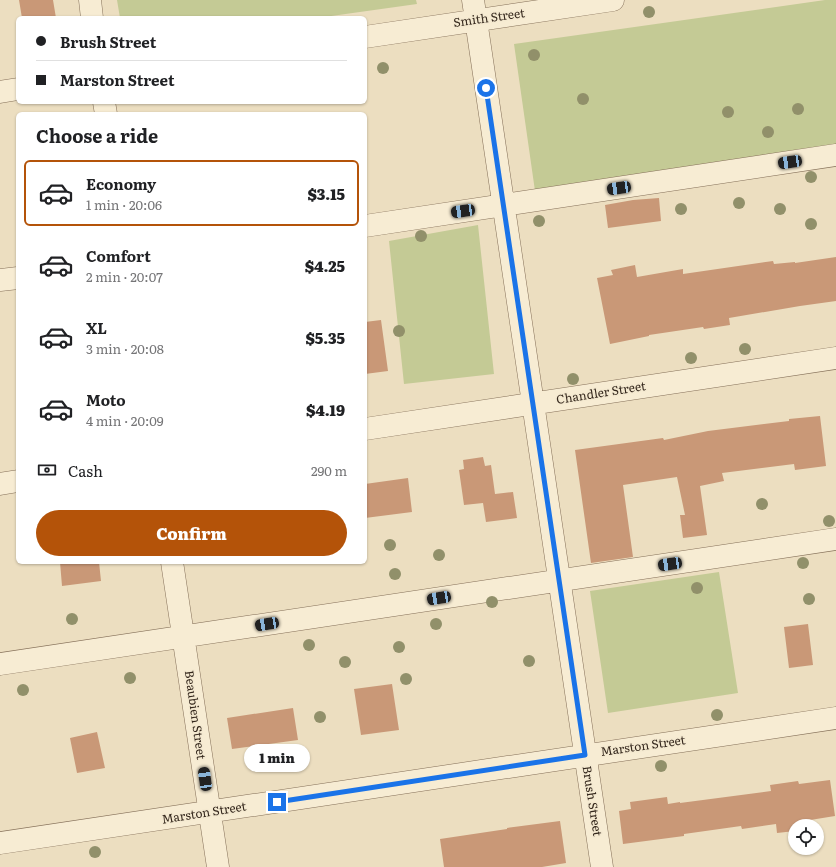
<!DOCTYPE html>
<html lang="en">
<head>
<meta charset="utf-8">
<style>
  :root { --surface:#fff; --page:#f6f6f6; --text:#202124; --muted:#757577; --line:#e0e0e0; --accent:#b45309 }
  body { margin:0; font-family:Literata,serif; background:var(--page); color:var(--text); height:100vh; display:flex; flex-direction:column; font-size:15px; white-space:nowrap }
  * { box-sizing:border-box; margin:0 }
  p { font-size:13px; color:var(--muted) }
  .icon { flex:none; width:22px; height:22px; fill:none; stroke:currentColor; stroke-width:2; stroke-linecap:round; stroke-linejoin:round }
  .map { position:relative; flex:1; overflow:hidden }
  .details { position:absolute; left:16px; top:112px; width:351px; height:452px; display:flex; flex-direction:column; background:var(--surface); border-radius:6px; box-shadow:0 1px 3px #0004 }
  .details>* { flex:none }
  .banner { position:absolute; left:16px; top:16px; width:351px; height:88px; border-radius:6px; box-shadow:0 1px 3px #0004; display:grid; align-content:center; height:88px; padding:0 20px; background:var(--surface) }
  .buttons { position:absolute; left:788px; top:819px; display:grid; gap:8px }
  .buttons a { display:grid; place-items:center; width:36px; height:36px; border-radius:50%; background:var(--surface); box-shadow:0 1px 3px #0004; font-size:20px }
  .end { position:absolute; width:18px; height:18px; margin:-9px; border:5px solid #1a73e8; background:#fff; box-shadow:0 0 0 2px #fff }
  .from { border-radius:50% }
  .bubble { position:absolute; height:28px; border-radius:14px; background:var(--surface); box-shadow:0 1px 3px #0004; font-size:13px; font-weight:800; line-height:28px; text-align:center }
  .car { position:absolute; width:12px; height:24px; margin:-12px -6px; border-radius:5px; box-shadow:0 0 3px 1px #0007; background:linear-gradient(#222 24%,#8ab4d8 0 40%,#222 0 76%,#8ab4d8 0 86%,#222 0) }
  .banner b { display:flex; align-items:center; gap:14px; height:38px; font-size:15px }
  .banner b+b { border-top:1px solid var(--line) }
  .banner i { width:10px; height:10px; background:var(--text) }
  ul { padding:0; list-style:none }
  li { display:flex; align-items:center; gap:12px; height:66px; margin:0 8px 6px; padding:0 12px; border:2px solid transparent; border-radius:6px }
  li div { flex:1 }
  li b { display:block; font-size:15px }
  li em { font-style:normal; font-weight:800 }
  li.current { border-color:var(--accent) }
  li>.icon { width:36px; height:36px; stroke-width:1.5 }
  h2 { padding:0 20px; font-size:18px; line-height:48px }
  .pay { display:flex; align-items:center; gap:10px; height:44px; padding:0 20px; font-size:15px }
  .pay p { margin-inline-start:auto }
  .button { display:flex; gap:8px; margin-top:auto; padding:8px 20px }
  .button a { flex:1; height:46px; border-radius:24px; background:var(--accent); color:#fff; font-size:16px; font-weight:800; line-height:46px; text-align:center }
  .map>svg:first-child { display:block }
  .green { fill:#c4ca95 }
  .building { fill:#c99877 }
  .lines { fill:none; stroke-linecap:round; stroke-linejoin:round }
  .minor-casing { stroke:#857059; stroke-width:23 }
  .minor { stroke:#f7ecd3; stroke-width:22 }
  .tree { fill:#91906a }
  .route { stroke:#1a73e8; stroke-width:5 }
  .labels { text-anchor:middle; stroke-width:3; stroke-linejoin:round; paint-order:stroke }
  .street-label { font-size:12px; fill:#35281d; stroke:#f4e9d0 }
</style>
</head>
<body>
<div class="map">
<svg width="836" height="867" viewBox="0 0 836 867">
  <rect width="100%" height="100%" fill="#ecdec0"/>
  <path class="green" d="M117,0h299l1,4 -100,14h-197z
    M825,0h11v148l-301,43 -21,-147z
    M478,225l16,149 -90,10 -15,-143z
    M719,572l19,121 -130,20 -18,-122z"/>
  <path class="building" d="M19,0h34l3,18h-34z
    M659,198l2,23 -53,7 -3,-23 28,-5z
    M836,257v44l-36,5 -71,12 1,7 -26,4 -1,-2 -54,8v1l-39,8 -13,-66 16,-3 -2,-5 24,-5 2,12 46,-8v5l90,-13 1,3 21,-2v1z
    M381,320l7,51 -23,3v-52z
    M820,416l6,50 -31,4 -1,-6 -72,9 2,8 -24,5 7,49 -24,3 -3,-23h5l-8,-38 -54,8 10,72 -42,6 -16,-113 88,-12 1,2 44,-9 81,-10v-2z
    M483,457l2,9 6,-1 4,29 18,-2 4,26 -31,4 -3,-19 -19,2 -5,-35 5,-1 -1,-9z
    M408,478l4,34 -47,6v-34z
    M60,562h39l2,19 -39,5z
    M808,624l5,41 -24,3 -5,-41z
    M392,684l7,46 -38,5 -7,-46z
    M293,708l5,32 -66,9 -5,-31z
    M97,732l8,36 -28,5 -7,-35z
    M830,780l5,36 -31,5v5h-9v5l-18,2 -1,-9 -34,5 -1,-3 -57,8v2l-61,8 -4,-33 12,-2 -1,-7 37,-5 1,7 12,-2v1l91,-12 -1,-6 28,-4 1,3z
    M560,821l6,42 -24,4h-98l-4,-28 67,-10v-1z"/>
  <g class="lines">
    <defs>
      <path id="minor" d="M90,0l2,18
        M473,0l129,867
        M365,37l248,-37
        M0,92l18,-3
        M104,102l2,12
        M365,226l471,-71
        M0,280l18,-2
        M365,429l471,-71
        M0,484l18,-3
        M172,562l46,305
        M0,664l836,-125
        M0,843l836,-125"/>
    </defs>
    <use href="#minor" class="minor-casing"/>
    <use href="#minor" class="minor"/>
  </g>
  <g class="tree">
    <circle cx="649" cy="12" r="6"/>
    <circle cx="534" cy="55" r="6"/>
    <circle cx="383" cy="68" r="6"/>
    <circle cx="583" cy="99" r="6"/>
    <circle cx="798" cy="109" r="6"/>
    <circle cx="728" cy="112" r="6"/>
    <circle cx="768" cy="132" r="6"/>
    <circle cx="811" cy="177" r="6"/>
    <circle cx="739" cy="203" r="6"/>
    <circle cx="681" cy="209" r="6"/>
    <circle cx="780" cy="209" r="6"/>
    <circle cx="539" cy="221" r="6"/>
    <circle cx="811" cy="224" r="6"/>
    <circle cx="421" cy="236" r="6"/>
    <circle cx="399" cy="331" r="6"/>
    <circle cx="745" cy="349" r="6"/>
    <circle cx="691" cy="358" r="6"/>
    <circle cx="573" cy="379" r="6"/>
    <circle cx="762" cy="504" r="6"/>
    <circle cx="829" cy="521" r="6"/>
    <circle cx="390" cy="545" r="6"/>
    <circle cx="439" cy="555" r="6"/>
    <circle cx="803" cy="563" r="6"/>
    <circle cx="395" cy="574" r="6"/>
    <circle cx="697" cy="588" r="6"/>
    <circle cx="809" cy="599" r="6"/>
    <circle cx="492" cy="602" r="6"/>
    <circle cx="72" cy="619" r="6"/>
    <circle cx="436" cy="624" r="6"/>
    <circle cx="309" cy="645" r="6"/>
    <circle cx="399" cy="647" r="6"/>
    <circle cx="529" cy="661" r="6"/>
    <circle cx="345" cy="662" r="6"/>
    <circle cx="130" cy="678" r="6"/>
    <circle cx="406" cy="679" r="6"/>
    <circle cx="23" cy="690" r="6"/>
    <circle cx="717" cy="715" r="6"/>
    <circle cx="320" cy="717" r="6"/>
    <circle cx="661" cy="766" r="6"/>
    <circle cx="95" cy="852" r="6"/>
  </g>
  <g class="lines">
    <path class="route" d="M277,802l308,-47 -99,-667"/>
  </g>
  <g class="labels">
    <g class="street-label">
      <text transform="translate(489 18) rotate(-8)" y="4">Smith Street</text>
      <text transform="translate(601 393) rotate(-9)" y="4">Chandler Street</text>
      <text transform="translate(195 715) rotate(82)" y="4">Beaubien Street</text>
      <text transform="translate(643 746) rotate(-8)" y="4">Marston Street</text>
      <text transform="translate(592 801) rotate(81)" y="4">Brush Street</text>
      <text transform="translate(204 813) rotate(-9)" y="4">Marston Street</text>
    </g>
  </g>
</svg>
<div class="buttons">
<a><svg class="icon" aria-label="locate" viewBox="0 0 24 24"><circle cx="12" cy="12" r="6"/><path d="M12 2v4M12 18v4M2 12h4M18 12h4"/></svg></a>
</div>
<i class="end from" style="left:486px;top:88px"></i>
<i class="end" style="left:277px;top:802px"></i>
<div class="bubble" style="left:244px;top:744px;width:66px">1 min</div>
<i class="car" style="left:790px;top:162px;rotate:262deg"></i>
<i class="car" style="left:619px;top:188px;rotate:262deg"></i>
<i class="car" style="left:463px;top:211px;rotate:262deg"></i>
<i class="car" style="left:670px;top:564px;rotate:262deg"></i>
<i class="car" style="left:439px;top:598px;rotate:261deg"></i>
<i class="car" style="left:267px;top:624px;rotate:261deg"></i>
<i class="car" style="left:205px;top:779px;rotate:352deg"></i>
<div class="banner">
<b><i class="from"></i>Brush Street</b>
<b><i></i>Marston Street</b>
</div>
<section class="details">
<h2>Choose a ride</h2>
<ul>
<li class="current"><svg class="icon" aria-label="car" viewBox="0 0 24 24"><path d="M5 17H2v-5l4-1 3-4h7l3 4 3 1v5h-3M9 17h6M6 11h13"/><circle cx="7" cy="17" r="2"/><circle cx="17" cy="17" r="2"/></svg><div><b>Economy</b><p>1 min · 20:06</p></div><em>$3.15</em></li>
<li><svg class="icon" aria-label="car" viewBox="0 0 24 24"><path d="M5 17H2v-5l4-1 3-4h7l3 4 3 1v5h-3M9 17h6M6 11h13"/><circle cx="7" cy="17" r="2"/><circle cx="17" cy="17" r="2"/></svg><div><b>Comfort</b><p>2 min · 20:07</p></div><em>$4.25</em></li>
<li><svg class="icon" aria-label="car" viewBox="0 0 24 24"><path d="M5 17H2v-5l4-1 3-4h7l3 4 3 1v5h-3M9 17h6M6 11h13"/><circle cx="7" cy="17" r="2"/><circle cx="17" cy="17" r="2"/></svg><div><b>XL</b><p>3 min · 20:08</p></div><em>$5.35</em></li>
<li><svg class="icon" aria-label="car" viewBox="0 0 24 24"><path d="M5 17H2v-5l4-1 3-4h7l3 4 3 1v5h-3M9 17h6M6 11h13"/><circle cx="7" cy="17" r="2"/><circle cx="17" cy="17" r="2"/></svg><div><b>Moto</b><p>4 min · 20:09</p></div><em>$4.19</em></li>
</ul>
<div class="pay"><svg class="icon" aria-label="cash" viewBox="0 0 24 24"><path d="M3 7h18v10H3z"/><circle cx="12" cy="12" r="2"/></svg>Cash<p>290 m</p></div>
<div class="button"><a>Confirm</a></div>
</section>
</div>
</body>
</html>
